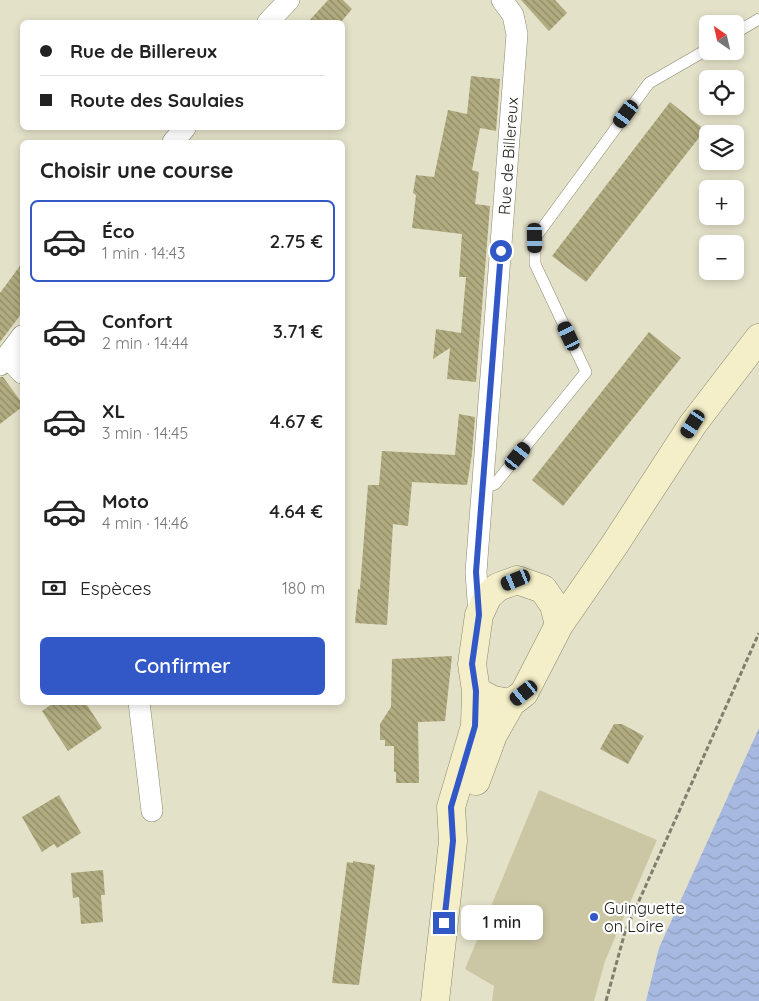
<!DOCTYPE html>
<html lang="fr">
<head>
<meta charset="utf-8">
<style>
  :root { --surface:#fff; --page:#f6f6f6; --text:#222; --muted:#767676; --line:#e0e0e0; --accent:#3258c8 }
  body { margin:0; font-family:Quicksand,sans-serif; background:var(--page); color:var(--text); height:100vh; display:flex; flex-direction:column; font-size:19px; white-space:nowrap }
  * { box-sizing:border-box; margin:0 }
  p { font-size:16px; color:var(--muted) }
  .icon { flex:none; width:28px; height:28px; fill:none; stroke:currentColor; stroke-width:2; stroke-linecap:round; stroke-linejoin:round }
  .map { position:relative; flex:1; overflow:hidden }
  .drawer { position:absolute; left:20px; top:140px; width:325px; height:565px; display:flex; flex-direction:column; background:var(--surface); border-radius:8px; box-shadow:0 2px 8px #0003 }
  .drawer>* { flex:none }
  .hud { position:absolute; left:20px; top:20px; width:325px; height:110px; border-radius:8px; box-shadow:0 2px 8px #0003; display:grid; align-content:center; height:110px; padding:0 20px; background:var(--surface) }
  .needle { width:32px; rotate:326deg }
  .fabs { position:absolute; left:699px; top:15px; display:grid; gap:10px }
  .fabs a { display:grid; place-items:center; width:45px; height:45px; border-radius:8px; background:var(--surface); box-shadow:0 2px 8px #0003; font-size:25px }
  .end { position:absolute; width:22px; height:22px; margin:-11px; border:6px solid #3258c8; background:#fff; box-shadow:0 0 0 2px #fff }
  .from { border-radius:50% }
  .bubble { position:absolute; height:35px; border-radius:8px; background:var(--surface); box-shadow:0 2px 8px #0003; font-size:16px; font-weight:600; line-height:35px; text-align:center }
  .car { position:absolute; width:15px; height:30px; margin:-15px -8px; border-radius:6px; box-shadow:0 0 4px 1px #0007; background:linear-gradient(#222 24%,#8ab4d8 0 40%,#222 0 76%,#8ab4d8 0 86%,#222 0) }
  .hud b { display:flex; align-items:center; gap:18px; height:48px; font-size:19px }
  .hud b+b { border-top:1px solid var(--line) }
  .hud i { width:12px; height:12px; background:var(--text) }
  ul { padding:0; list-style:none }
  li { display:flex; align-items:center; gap:15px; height:82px; margin:0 10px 8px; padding:0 10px; border:2px solid transparent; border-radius:8px }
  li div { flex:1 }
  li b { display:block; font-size:19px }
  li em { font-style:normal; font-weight:600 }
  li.on { border-color:var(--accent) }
  li>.icon { width:45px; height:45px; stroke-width:1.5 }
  h2 { padding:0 20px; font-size:22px; line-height:60px }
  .pay { display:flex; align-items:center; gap:12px; height:55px; padding:0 20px; font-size:19px }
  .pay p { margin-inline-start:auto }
  .button { display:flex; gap:10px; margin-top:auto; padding:10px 20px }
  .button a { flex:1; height:58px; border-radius:8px; background:var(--accent); color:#fff; font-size:20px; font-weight:600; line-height:58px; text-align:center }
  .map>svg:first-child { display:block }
  .green { fill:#cbc7a4 }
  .water { fill:url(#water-waves) }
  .building { fill:url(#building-back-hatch) }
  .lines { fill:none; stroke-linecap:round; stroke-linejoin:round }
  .lane-casing { stroke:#898770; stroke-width:12 }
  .street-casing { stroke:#898770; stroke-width:22 }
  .secondary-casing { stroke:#898770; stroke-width:29 }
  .path { stroke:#807e6d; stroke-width:3; stroke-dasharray:5 2.5; stroke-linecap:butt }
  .lane { stroke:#fff; stroke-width:11 }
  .street { stroke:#fff; stroke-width:21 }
  .secondary { stroke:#f4efc8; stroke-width:28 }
  .route { stroke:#3258c8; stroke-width:6 }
  .poi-dot { fill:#3258c8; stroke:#fff; stroke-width:2 }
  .labels { text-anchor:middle; stroke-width:4.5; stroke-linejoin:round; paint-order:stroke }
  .street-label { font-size:16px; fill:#1f1e15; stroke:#fff }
  .poi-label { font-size:16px; fill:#1f1e15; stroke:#fff; text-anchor:start }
</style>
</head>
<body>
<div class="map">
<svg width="759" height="1001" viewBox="0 0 759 1001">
  <defs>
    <pattern id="water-waves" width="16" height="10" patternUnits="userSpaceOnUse" patternTransform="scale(1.25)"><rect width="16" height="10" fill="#a7b9e0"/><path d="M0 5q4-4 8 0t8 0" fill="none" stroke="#8f9fbf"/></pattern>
    <pattern id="building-back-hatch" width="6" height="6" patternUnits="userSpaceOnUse" patternTransform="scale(1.25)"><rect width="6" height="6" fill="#b1ab80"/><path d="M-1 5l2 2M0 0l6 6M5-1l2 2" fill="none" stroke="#8f8b68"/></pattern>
  </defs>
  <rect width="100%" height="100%" fill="#e4e1c9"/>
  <path class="green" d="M539,790l118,50 -52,121 -11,40h-102l2,-15 -29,-17z"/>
  <path class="water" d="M759,728v273h-113l13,-53z"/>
  <path class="building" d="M328,0h15l9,9 -11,13h-33z
    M521,0h34l12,13 -18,18z
    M471,76l29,3 -4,52 -16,-3 -8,42 7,2 -4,32 15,2 -14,176 -29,-3 3,-31 -17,11 3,-30 25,4 5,-56h-7l3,-43 -50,-6 4,-33 -3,-2 3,-18 18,2 14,-67 19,4z
    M670,102l35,28 -119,152 -34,-26z
    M22,263v50l-22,29v-49z
    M649,332l32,26 -118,148 -31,-26z
    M0,377h3l19,26v4l-22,17z
    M459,414l16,3 -3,37 -5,31 -55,-3 -4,44 -15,-2 -6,101 -32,-2 3,-34h2l8,-104h11l3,-34 73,4z
    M452,656l-7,65 -27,1 1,61h-23v-11h-2v-26h-9v-6h-5v-16l11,-17 1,-48z
    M55,702h30l17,26 -34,23 -26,-40z
    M614,724h8l22,12 -16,28 -28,-15z
    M59,795l22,38 -24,15 -3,-4 -12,8 -20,-35z
    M353,861l22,4 -16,120 -27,-2 15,-121 6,1z
    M103,870l2,25h-4l2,27 -22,2 -2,-27 -6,1 -2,-25z"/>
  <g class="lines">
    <defs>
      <path id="lane" d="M735,33l24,-14
        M483,488l12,-4 91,-112 -51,-108v-26l114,-155 59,-34"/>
      <path id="street" d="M268,22l21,-22
        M173,142l12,-14
        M7,357l15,16
        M0,365l22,-29
        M479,615l-3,-43 41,-538 -4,-19 -11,-15
        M139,702l13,109"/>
      <path id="secondary" d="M559,625l-5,-20 -11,-16 -26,-9 -19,7 -10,9 -9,19 -7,49 4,27 17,9 18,3 13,-10 35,-68 56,-81 78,-120 66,-86
        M476,781l17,-46 18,-32
        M435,1001l18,-160 -2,-34 24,-81 1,-35"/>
    </defs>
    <use href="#lane" class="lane-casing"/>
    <use href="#street" class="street-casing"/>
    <use href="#secondary" class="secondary-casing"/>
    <path class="path" d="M606,1001l19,-69 134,-299"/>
    <use href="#lane" class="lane"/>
    <use href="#street" class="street"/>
    <use href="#secondary" class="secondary"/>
  </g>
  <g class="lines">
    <path class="route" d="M444,923l9,-82 -2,-34 24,-81 1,-35 -4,-27 7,-49 -3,-43 25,-321"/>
  </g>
  <circle class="poi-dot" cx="594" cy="917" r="5"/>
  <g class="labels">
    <g class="street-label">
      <text transform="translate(508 156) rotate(-86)" y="6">Rue de Billereux</text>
    </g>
    <g class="poi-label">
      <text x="604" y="914">Guinguette<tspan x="604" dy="18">on Loire</tspan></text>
    </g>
  </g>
</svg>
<div class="fabs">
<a><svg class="needle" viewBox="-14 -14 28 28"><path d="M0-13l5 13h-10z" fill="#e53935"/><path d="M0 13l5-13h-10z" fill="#767676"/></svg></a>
<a><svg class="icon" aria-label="locate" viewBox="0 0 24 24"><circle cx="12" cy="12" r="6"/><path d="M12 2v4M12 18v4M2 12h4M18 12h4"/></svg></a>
<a><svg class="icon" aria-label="layers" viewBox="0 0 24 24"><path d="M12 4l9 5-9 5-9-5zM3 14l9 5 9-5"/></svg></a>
<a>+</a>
<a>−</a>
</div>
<i class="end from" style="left:501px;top:251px"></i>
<i class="end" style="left:444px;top:923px"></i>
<div class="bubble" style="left:461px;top:905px;width:82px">1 min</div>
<i class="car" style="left:626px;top:114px;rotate:216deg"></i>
<i class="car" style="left:535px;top:238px;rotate:179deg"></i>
<i class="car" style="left:569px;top:336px;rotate:335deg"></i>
<i class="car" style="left:693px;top:424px;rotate:213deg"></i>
<i class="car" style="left:518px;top:456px;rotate:39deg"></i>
<i class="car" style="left:516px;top:580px;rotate:248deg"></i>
<i class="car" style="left:524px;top:693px;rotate:231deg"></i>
<div class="hud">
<b><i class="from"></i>Rue de Billereux</b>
<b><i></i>Route des Saulaies</b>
</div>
<section class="drawer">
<h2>Choisir une course</h2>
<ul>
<li class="on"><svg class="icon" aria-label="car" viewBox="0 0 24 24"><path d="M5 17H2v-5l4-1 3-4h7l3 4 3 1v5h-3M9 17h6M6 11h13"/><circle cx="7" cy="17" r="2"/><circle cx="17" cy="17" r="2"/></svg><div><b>Éco</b><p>1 min · 14:43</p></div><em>2.75 €</em></li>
<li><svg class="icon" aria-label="car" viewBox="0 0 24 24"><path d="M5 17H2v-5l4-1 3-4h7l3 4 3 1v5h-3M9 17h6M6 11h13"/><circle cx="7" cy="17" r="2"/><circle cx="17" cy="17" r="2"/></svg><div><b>Confort</b><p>2 min · 14:44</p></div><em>3.71 €</em></li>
<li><svg class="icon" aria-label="car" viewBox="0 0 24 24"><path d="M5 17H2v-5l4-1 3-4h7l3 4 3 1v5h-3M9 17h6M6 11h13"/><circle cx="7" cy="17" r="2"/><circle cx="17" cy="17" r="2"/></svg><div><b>XL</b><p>3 min · 14:45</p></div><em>4.67 €</em></li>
<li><svg class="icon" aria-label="car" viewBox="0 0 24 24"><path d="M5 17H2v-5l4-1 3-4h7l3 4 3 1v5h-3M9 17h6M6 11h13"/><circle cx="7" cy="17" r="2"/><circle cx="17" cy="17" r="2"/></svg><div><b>Moto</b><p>4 min · 14:46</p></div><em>4.64 €</em></li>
</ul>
<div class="pay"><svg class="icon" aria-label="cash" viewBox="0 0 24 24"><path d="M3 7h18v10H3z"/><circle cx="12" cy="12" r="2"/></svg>Espèces<p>180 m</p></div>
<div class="button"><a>Confirmer</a></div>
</section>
</div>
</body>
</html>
